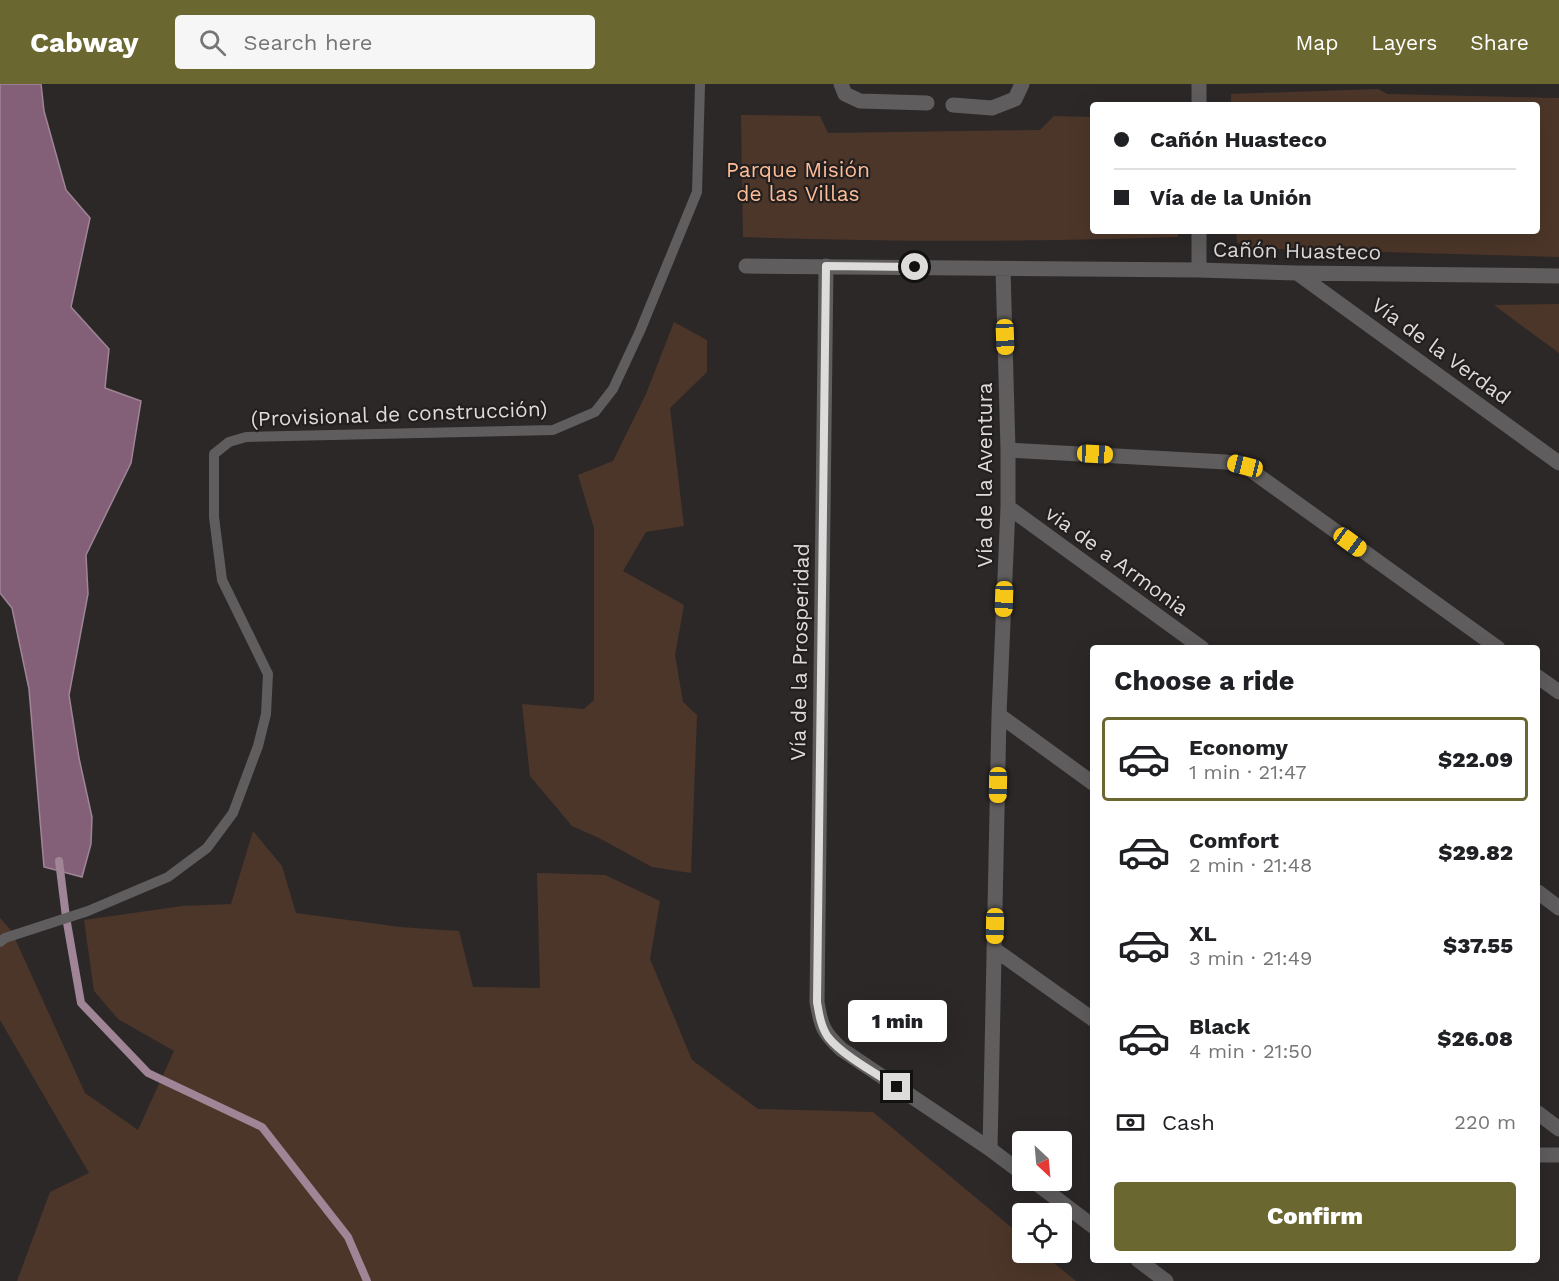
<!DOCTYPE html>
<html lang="en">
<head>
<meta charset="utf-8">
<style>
  :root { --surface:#fff; --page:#f6f6f6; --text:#202124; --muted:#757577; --line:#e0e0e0; --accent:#6a6730 }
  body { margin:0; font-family:"Work Sans",sans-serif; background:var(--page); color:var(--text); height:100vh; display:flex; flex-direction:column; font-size:22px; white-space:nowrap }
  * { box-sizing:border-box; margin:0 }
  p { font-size:20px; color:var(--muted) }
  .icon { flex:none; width:33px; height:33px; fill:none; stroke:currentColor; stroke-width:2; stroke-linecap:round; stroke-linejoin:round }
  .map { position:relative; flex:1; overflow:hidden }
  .drawer { position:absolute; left:1090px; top:561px; width:450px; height:618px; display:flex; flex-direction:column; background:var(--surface); border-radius:6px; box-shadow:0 6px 24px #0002 }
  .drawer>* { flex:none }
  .top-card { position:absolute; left:1090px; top:18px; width:450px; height:132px; border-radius:6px; box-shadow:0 6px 24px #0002; display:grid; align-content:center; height:132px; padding:0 24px; background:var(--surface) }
  .needle { width:39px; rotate:154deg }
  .fabs { position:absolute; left:1012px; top:1047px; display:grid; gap:12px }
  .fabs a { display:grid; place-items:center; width:60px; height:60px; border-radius:6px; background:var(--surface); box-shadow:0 6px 24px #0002; font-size:30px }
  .end { position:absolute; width:27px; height:27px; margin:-14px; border:8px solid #dedbdb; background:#111; box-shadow:0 0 0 3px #111 }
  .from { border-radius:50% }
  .bubble { position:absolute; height:42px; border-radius:6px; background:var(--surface); box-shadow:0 6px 24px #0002; font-size:20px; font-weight:800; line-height:42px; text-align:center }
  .car { position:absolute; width:18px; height:36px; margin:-18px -9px; border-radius:8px; box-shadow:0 0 4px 2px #0007; background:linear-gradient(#f5c518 24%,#345 0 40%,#f5c518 0 76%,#345 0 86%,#f5c518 0) }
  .top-card b { display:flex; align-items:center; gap:21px; height:57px; font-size:22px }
  .top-card b+b { border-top:2px solid var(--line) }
  .top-card i { width:15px; height:15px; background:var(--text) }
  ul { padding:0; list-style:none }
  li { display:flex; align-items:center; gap:18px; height:84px; margin:0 12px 9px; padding:0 12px; border:3px solid transparent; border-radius:6px }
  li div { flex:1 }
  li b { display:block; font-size:22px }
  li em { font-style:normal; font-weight:800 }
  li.on { border-color:var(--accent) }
  li>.icon { width:54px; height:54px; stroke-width:1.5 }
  h2 { padding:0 24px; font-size:27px; line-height:72px }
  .pay { display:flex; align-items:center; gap:15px; height:66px; padding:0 24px; font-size:22px }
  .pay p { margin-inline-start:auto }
  .action { display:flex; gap:12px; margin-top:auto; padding:12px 24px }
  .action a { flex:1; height:69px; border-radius:6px; background:var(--accent); color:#fff; font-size:24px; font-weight:800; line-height:69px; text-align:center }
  header { display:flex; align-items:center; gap:36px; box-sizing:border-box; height:84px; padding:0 30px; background:var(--accent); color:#fff }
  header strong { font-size:28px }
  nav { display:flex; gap:33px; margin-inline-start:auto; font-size:21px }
  .search { width:420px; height:54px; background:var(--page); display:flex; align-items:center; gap:15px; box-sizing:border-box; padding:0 21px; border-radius:6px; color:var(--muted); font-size:22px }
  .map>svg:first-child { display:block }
  .green { fill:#4c3629 }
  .water { fill:#846078; stroke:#9f8596; stroke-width:1.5 }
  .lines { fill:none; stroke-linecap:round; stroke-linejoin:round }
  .stream { stroke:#9f8596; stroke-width:8 }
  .service { stroke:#5f5d5e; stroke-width:10 }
  .minor { stroke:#5f5d5e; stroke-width:15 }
  .route { stroke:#dedbdb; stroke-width:8 }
  .labels { text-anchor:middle; stroke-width:4.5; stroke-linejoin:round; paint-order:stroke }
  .park-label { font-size:21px; fill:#fdbd97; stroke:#231f1f }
  .street-label { font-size:21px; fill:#dedbdb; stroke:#231f1f }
</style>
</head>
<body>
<header>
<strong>Cabway</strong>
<div class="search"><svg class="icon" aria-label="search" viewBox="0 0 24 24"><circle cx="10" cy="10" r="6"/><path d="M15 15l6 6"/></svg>Search here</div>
<nav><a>Map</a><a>Layers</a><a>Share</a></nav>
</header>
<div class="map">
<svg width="1559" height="1197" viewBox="0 0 1559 1197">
  <rect width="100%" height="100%" fill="#2d2828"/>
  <path class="green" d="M1378,5l9,5 172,4v159l-313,-9 -9,-6 -1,-11h302v-126h-307v-11z
    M741,31l79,1 8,17 212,-3 14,-14 39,1 1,114h84v6c-145,5 -290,5 -435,0z
    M1559,220v49l-65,-48z
    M674,238l33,18v32l-37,36 14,118 -38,6 -23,39 61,34 -9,50 8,47 14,13 -6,158 -39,-6 -53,-29 -27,-12 -42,-50 -8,-72 62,5 10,-9v-172l-16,-53 35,-14 33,-67z
    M253,747l29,35 14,47 104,14 59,4 14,56 67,1 -3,-115 68,2 55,26 -10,58 42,101 66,49 115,3 150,125v15l19,1 34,28h-1059l33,-89 39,-19 -89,-153v-102l11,12 74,163 53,37 36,-79 -56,-32 -24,-28 -10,-71 98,-14 49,-2z"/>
  <path class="water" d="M0,0h41l3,27 22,79 24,28 -19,89 38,42 -4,39 36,13 -10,62 -45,92 2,39 -19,101 10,63 13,59 -1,27 -9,33 -38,-10 -15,-178 -17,-81 -12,-15z"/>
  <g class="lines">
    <path class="stream" d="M59,777l7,56 15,86 67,70 114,54 86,110 19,44"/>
    <path class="service" d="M0,858l5,-4 83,-27 80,-34 39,-29 26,-35 25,-67 8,-32 2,-40 -46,-94 -8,-63v-63l15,-12 17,-5 307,-7 42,-18 18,-23 27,-58 57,-139 3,-108"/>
    <path class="minor" d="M841,0l4,10 15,7 67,2
      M1199,0v21
      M953,21l39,3 23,-9 7,-15
      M1199,147v39
      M746,182l453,4 98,3 262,3
      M826,182l-9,736c4,24 6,30 24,47l149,100 33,25
      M1297,189l262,190
      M1008,366l218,12 19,4 253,182
      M1008,423l194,141
      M1538,593l21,15
      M999,631l95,69
      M1538,808l21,16
      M994,865l100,71
      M1538,1029l21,16
      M990,1065l9,-434 9,-208v-57l-5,-181
      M1538,1071h21
      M1032,1096l62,47
      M1138,1176l28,21"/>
  </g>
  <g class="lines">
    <path class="route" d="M897,1003c-20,-13 -55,-32 -69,-50 -7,-10 -9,-23 -11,-35l9,-736 89,1"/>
  </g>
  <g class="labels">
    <g class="park-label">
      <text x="798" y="93">Parque Misión<tspan x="798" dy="24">de las Villas</tspan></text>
    </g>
    <g class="street-label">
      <text transform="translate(1297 167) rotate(1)" y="7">Cañón Huasteco</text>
      <text transform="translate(1441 267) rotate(36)" y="7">Vía de la Verdad</text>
      <text transform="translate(399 330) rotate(-2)" y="7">(Provisional de construcción)</text>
      <text transform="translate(985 391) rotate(-90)" y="7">Vía de la Aventura</text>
      <text transform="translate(1117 477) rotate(36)" y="7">via de a Armonia</text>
      <text transform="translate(800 568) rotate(-89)" y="7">Vía de la Prosperidad</text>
    </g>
  </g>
</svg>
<div class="fabs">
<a><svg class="needle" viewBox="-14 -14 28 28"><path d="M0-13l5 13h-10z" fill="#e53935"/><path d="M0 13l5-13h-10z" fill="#757577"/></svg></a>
<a><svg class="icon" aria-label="locate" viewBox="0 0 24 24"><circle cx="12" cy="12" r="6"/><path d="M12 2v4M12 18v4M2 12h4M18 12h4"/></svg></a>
</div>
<i class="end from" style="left:915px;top:183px"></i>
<i class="end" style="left:897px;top:1003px"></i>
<div class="bubble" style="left:848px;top:916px;width:99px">1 min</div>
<i class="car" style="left:1005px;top:253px;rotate:178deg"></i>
<i class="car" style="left:1095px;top:370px;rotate:93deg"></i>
<i class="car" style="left:1245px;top:382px;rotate:284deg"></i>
<i class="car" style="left:1350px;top:458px;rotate:126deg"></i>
<i class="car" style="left:1004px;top:515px;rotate:182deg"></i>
<i class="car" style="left:998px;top:701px;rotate:181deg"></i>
<i class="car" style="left:995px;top:842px;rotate:181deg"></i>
<div class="top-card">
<b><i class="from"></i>Cañón Huasteco</b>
<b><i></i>Vía de la Unión</b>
</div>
<section class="drawer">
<h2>Choose a ride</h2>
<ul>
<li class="on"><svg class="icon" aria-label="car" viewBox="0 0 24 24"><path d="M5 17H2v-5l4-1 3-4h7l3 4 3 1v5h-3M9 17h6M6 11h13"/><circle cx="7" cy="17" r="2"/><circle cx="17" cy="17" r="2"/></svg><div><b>Economy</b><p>1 min · 21:47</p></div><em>$22.09</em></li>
<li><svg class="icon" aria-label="car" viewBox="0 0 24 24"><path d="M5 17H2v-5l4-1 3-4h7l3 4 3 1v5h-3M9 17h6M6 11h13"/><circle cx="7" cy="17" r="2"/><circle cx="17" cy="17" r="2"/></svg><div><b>Comfort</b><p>2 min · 21:48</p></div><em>$29.82</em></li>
<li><svg class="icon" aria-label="car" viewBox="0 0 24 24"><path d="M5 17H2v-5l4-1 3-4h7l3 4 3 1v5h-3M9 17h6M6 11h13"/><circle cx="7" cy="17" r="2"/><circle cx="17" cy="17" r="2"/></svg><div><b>XL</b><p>3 min · 21:49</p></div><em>$37.55</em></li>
<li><svg class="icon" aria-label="car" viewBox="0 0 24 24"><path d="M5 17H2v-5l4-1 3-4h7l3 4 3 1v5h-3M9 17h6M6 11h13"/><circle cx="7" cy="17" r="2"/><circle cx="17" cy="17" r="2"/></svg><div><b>Black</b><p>4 min · 21:50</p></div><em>$26.08</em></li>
</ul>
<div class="pay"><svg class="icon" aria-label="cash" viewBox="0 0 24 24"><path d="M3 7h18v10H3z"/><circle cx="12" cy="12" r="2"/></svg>Cash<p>220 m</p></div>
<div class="action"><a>Confirm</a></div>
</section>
</div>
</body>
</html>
